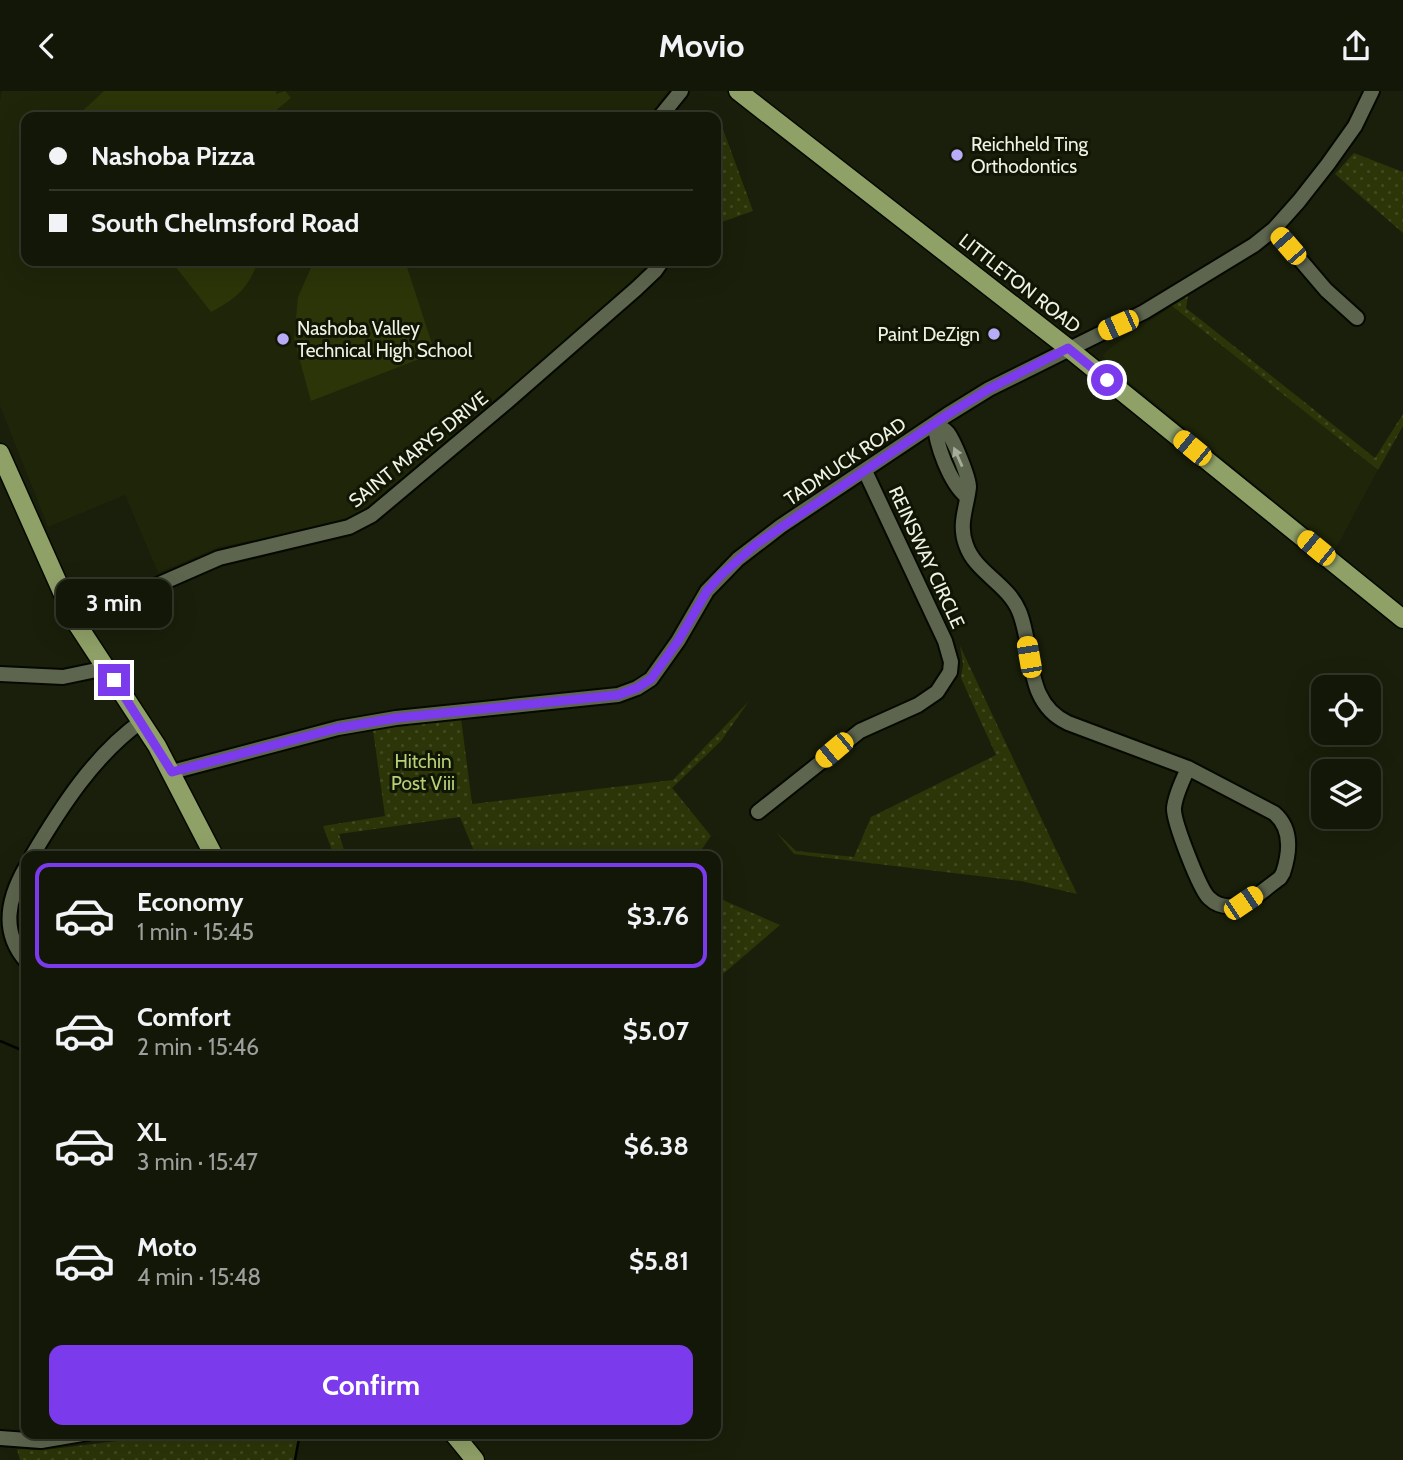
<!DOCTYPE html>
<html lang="en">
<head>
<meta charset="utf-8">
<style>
  :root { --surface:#131708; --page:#202416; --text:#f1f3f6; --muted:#9d9f9c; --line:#323629; --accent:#7c3aed }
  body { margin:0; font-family:Cabin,sans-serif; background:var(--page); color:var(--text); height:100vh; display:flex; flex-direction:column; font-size:26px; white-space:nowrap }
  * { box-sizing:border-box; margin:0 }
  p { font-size:23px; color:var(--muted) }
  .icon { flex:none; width:38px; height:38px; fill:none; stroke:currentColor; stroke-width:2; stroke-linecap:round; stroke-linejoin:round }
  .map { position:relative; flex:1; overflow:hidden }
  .sheet { position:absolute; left:21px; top:760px; width:700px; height:588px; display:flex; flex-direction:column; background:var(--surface); border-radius:14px; box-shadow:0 7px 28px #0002,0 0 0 2px var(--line) }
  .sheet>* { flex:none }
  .hud { position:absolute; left:21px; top:21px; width:700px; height:154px; border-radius:14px; box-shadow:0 7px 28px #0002,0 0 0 2px var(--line); display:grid; align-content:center; height:154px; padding:0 28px; background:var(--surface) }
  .buttons { position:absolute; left:1311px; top:584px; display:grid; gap:14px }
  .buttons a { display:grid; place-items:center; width:70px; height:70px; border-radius:14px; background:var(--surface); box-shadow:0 7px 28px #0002,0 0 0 2px var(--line); font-size:35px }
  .end { position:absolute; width:32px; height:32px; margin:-16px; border:9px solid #7c3aed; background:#fff; box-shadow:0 0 0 4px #fff }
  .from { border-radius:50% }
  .bubble { position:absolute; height:49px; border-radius:14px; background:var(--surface); box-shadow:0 7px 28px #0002,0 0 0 2px var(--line); font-size:23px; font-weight:800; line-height:49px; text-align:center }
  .car { position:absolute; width:21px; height:42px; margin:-21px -10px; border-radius:9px; box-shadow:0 0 5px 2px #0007; background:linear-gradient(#f5c518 24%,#345 0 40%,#f5c518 0 76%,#345 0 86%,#f5c518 0) }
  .hud b { display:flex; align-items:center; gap:24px; height:66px; font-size:26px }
  .hud b+b { border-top:2px solid var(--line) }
  .hud i { width:18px; height:18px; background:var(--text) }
  ul { padding:12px 0 0; list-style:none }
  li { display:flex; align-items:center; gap:21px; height:105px; margin:0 14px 10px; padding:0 14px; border:4px solid transparent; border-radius:14px }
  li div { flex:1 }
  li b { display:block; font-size:26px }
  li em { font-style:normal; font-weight:800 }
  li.active { border-color:var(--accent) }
  li>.icon { width:63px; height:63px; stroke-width:1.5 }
  .primary-button { display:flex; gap:14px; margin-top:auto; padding:14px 28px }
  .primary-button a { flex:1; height:80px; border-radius:14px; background:var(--accent); color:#fff; font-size:28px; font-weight:800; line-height:80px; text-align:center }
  header { display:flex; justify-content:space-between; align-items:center; height:91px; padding:0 28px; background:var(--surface); font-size:32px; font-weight:800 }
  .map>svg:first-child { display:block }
  .built { fill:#1e2509 }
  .grass { fill:#2b3508 }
  .park { fill:url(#park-dots) }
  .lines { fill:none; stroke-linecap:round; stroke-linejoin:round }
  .stream { stroke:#020600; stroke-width:2.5 }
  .minor-casing { stroke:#050900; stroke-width:18 }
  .major-casing { stroke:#050900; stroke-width:21 }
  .minor { stroke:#5d654e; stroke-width:14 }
  .major { stroke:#90a168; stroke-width:18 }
  .oneway { fill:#a6ac9a }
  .route { stroke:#7c3aed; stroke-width:9 }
  .poi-dot { fill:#b8abf7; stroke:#101603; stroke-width:2.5 }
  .labels { text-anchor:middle; stroke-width:6; stroke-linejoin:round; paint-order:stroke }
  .poi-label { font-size:19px; fill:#eef3e5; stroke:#101603; text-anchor:start }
  .street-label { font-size:19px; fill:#eef3e5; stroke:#101603 }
  .park-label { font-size:19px; fill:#b7d176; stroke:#101603 }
</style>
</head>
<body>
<header><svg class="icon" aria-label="back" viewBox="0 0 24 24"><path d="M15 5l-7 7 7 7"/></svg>Movio<svg class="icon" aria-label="share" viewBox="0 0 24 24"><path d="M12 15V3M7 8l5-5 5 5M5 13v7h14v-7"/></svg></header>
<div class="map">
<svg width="1403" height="1369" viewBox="0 0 1403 1369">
  <defs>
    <pattern id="park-dots" width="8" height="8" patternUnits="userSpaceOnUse" patternTransform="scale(1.75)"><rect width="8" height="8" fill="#2b3508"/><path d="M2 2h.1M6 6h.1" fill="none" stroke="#404920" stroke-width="1.8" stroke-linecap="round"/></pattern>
  </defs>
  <rect width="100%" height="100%" fill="#191f0a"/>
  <path class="built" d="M2,0h666l-19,26h-623v144h626l-8,11 -270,234 -28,16 -127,25 -61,26 -33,-78 -77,32 -48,-121v-306z
    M1172,215l206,164 -43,80 -229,-187 -3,-8 7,-7z"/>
  <path class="grass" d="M104,0h172v3l9,-3 6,7 -23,19h-192z
    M171,170h87c-9,27 -22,38 -47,51z
    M314,170h91l30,92 -124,48 -17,-62 4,-42z"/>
  <path class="park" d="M720,30l33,90 -37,13v-101z
    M1354,62l49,19v61l-68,-59z
    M1188,205l-2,12 189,150 28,-44v12l-25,44 -206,-164z
    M960,555l117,248 -56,-13 -227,-27 -18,-22 20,19 58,6 17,-40 125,-62 -35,-77 2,-14z
    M749,610l-28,40 -49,47 39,48 -14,20h-221l-16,-39 -121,17 7,22h-12l-11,-30 62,-10 -12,-86 88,-12 11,86 201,-24z
    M716,806l64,28 -64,55z
    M182,1342h118l-5,27h-275l-3,-11 27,1z"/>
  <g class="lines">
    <path class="stream" d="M0,950l26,11
      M295,1369l5,-27"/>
    <defs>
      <path id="minor" d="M660,26l21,-26
        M1274,138l52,61 31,28
        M935,332c4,3 10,6 13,10 6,8 21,44 21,54 -2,20 -11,37 -3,58 9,27 42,39 53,66 16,38 4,91 49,112l120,45 86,45c18,15 16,39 9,60l-3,5c-13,9 -30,26 -46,28 -9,1 -18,-1 -25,-8 -9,-8 -36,-77 -35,-90 1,-13 9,-28 14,-40
        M935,332c0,20 15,60 31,73
        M75,530l144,-63 130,-31 23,-12 137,-115 127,-111 19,-18 7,-10
        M0,583l63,3 43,-9
        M172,681l166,-44 58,-10 222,-23 19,-7 14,-9 27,-38 29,-50 31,-32 43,-33 166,-111 42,-26 155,-77 110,-67 20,-16 25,-28 29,-37 27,-38 17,-35
        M758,721l102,-81 58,-26 19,-13 13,-20 1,-10 -6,-21 -80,-170
        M32,765c29,-49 63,-102 110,-135
        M26,776c-18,31 -26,64 0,94
        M0,1347l41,3 47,-8"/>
      <path id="major" d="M738,0l330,257 335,271
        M0,362l75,168 82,125 57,110
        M453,1342l22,27"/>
    </defs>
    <use href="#minor" class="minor-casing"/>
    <use href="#major" class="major-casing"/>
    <use href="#minor" class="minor"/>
    <use href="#major" class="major"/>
  </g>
  <defs><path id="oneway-solid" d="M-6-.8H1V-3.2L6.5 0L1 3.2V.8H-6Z" transform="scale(1.75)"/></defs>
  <use class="oneway" href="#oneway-solid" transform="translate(958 366) rotate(-114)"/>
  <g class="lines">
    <path class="route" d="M114,589l58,92 166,-44 58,-10 222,-23 19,-7 14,-9 27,-38 29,-50 13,-15 35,-31 192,-130 42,-26 79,-41 39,32"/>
  </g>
  <g class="poi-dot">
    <circle cx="957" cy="64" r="7"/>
    <circle cx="994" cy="243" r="7"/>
    <circle cx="283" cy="248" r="7"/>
  </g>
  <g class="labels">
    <g class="poi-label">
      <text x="971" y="60">Reichheld Ting<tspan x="971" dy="22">Orthodontics</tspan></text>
      <text x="297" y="244">Nashoba Valley<tspan x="297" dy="22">Technical High School</tspan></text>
      <text x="980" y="250" text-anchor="end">Paint DeZign</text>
    </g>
    <g class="street-label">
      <text transform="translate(1020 192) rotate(38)" y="7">LITTLETON ROAD</text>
      <text transform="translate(418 358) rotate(-39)" y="7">SAINT MARYS DRIVE</text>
      <text transform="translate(845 370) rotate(-34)" y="7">TADMUCK ROAD</text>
      <text transform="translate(927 466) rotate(65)" y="7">REINSWAY CIRCLE</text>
    </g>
    <g class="park-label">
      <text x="423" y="677">Hitchin<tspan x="423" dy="22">Post Viii</tspan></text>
    </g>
  </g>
</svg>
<div class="buttons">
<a><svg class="icon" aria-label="locate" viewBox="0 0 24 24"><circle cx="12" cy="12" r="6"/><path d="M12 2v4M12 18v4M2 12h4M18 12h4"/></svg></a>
<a><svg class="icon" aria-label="layers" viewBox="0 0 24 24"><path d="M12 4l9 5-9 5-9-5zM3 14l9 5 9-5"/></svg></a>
</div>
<i class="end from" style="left:1107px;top:289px"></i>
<i class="end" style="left:114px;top:589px"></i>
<div class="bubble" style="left:56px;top:488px;width:116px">3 min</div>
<i class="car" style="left:1288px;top:155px;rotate:319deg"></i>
<i class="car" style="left:1118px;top:234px;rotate:246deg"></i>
<i class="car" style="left:1192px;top:357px;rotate:309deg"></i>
<i class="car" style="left:1316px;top:457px;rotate:309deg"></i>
<i class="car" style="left:1029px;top:566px;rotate:350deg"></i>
<i class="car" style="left:834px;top:659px;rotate:230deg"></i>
<i class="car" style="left:1243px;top:812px;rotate:56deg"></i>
<div class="hud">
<b><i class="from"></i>Nashoba Pizza</b>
<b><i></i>South Chelmsford Road</b>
</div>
<section class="sheet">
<ul>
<li class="active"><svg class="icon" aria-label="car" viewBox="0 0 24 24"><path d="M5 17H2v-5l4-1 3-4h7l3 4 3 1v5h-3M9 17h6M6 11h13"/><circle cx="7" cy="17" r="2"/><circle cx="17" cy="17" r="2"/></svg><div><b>Economy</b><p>1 min · 15:45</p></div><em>$3.76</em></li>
<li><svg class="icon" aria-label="car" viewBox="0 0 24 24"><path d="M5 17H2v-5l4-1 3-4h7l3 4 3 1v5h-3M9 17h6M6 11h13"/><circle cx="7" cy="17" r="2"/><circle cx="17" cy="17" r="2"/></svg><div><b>Comfort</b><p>2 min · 15:46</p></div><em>$5.07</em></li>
<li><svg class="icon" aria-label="car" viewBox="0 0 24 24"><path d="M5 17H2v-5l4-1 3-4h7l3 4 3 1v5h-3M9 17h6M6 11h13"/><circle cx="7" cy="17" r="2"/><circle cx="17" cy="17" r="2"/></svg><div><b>XL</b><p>3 min · 15:47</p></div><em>$6.38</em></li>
<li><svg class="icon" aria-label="car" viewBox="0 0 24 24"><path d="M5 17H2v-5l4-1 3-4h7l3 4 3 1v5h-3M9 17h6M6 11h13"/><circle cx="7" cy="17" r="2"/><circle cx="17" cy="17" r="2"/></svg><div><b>Moto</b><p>4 min · 15:48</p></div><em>$5.81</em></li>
</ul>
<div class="primary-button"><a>Confirm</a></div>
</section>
</div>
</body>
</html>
